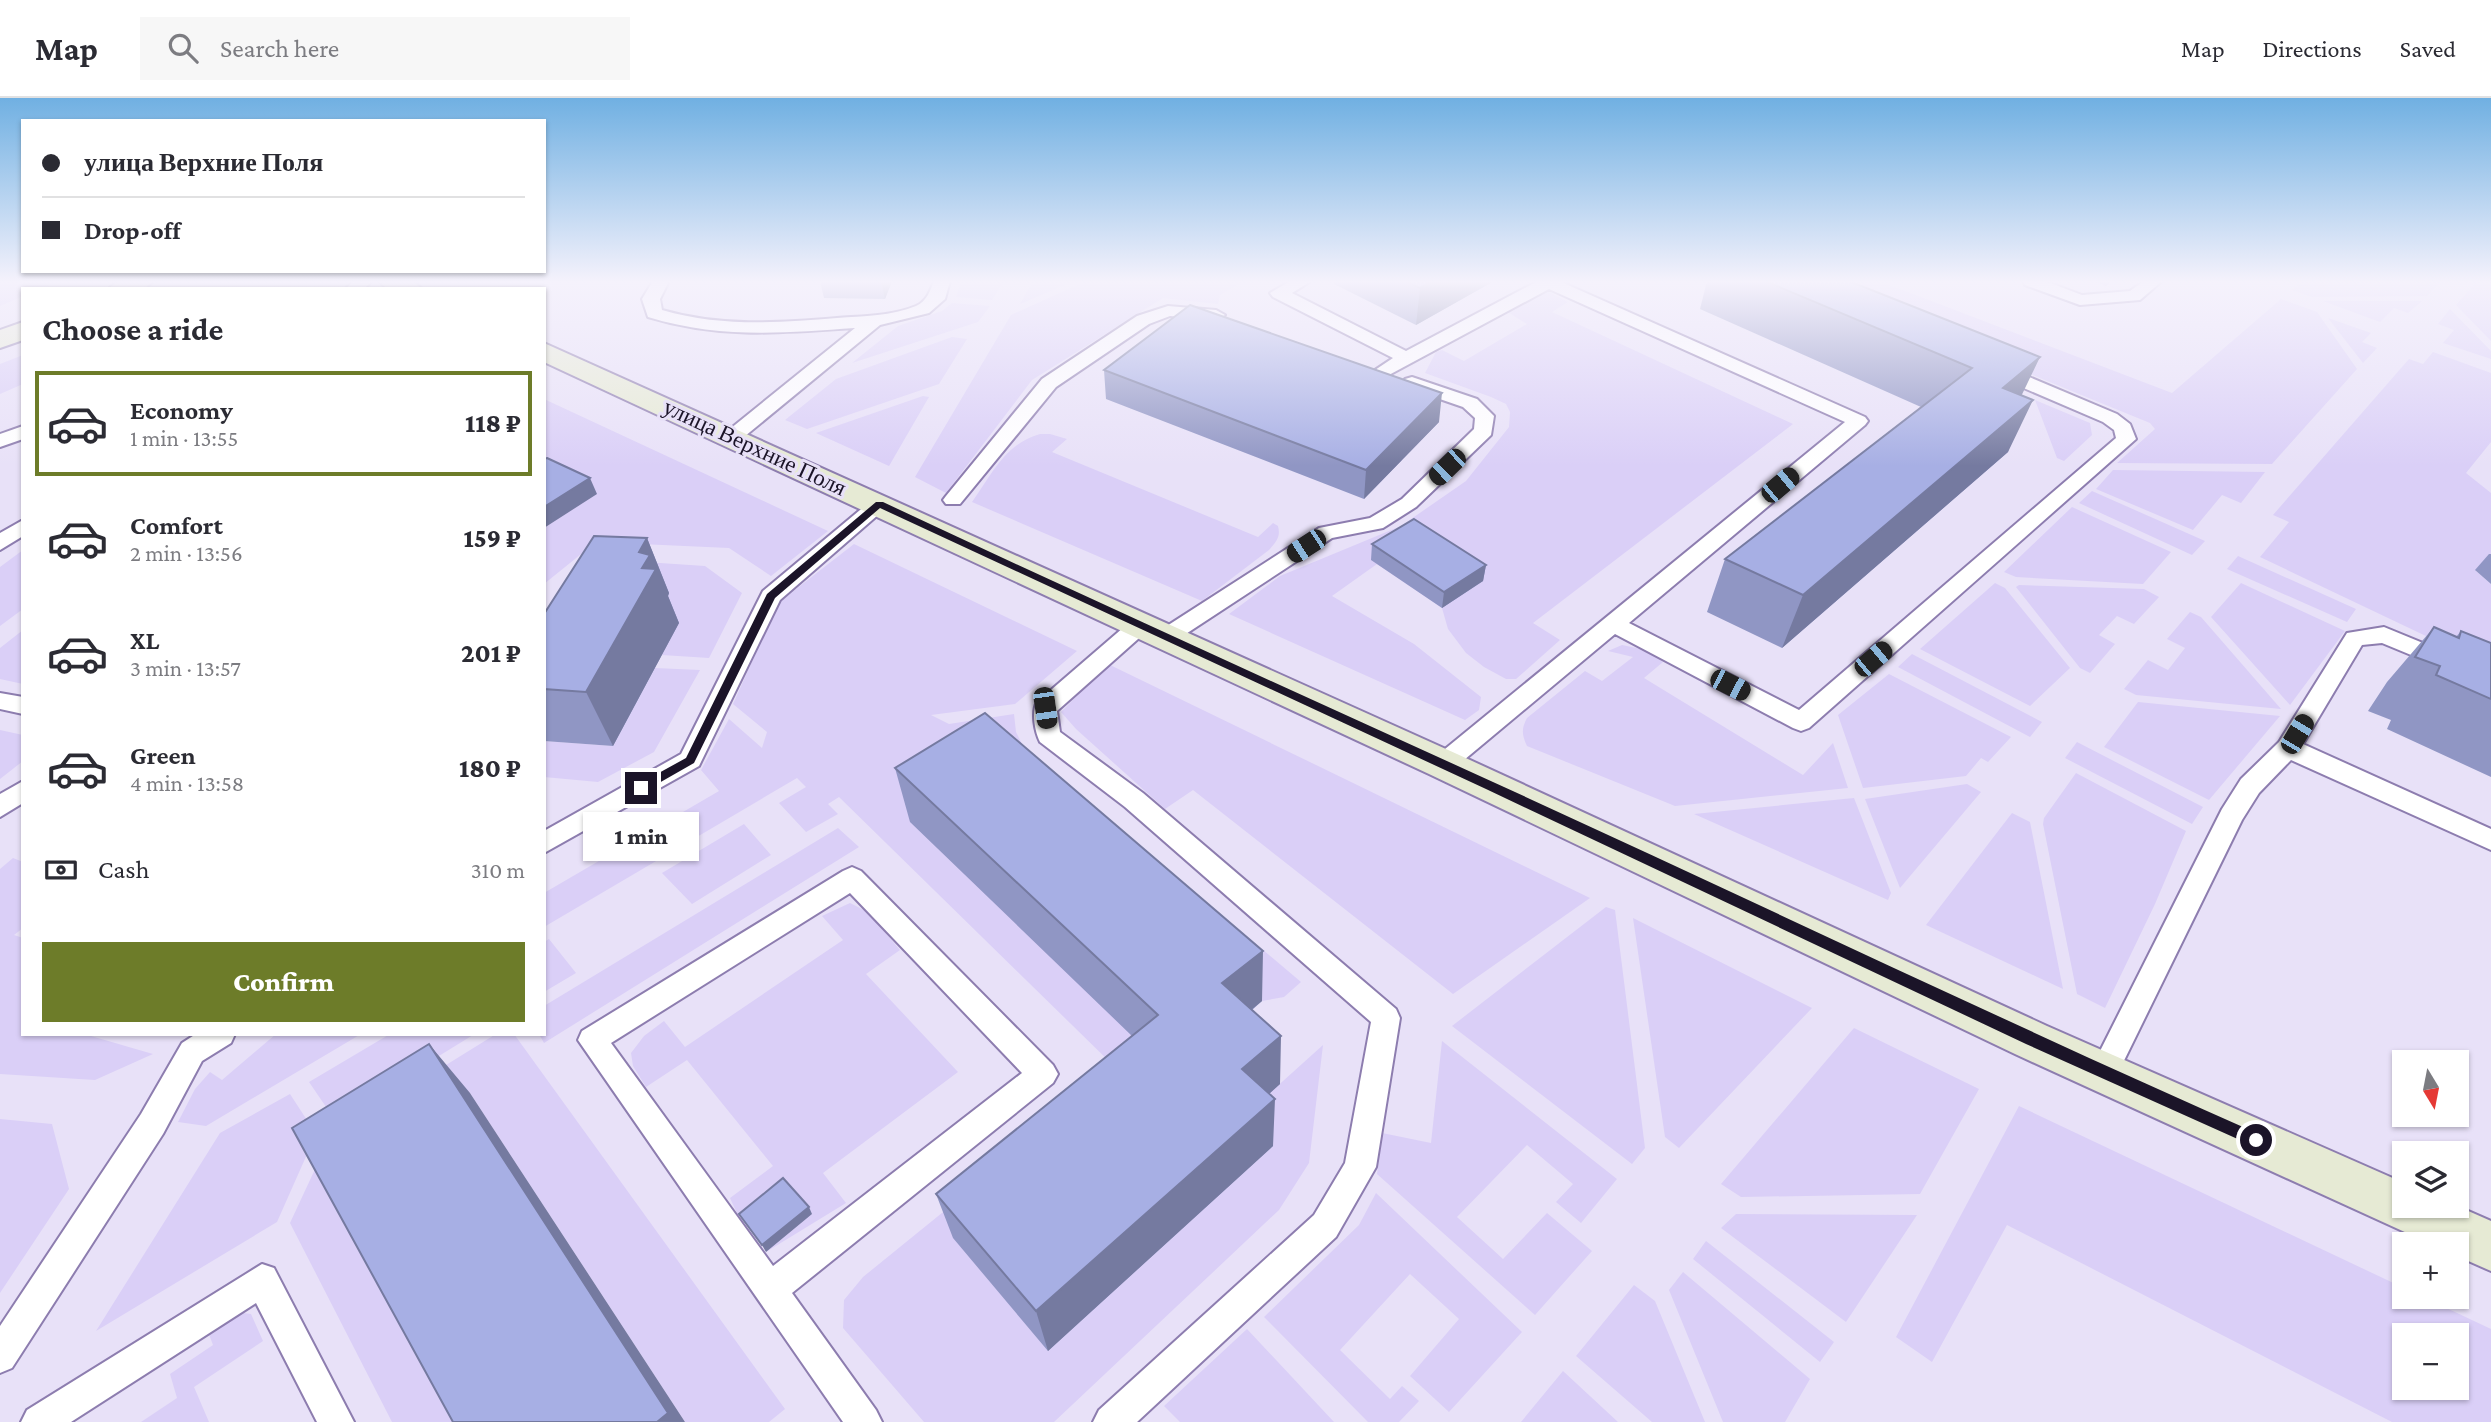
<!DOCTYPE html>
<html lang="en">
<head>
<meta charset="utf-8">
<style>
  :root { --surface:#fff; --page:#f7f7f7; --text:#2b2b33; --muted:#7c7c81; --line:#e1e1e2; --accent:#6d7c29 }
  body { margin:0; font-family:"Crimson Pro",serif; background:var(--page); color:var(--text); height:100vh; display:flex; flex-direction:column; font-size:26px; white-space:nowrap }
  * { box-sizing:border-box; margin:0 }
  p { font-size:23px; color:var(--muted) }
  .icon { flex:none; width:38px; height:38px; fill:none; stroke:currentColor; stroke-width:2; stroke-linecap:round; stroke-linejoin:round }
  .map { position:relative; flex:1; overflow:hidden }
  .side { position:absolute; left:21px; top:189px; width:525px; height:749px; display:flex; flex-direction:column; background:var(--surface); border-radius:0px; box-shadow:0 2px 5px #0004 }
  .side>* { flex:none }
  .hud { position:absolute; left:21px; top:21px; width:525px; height:154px; border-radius:0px; box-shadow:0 2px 5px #0004; display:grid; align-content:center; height:154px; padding:0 21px; background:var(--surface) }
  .needle { width:46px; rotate:170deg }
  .buttons { position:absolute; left:2392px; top:952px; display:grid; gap:14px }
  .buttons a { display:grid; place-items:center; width:77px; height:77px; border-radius:0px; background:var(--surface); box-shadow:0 2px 5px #0004; font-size:35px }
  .end { position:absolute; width:32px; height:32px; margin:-16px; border:9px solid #1b1428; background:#fff; box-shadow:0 0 0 4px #fff }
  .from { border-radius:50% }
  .bubble { position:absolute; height:49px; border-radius:0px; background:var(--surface); box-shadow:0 2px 5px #0004; font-size:23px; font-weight:800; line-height:49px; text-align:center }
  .car { position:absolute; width:21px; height:42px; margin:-21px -10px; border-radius:9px; box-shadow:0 0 5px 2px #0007; background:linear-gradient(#222 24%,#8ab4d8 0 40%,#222 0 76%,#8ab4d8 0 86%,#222 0) }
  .hud b { display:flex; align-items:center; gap:24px; height:66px; font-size:26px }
  .hud b+b { border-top:2px solid var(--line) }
  .hud i { width:18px; height:18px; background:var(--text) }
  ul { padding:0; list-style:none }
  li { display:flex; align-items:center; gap:21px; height:105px; margin:0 14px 10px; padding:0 7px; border:4px solid transparent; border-radius:0px }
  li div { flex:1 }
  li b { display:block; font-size:26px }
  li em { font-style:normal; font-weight:800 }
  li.on { border-color:var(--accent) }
  li>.icon { width:63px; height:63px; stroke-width:1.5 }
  h2 { padding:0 21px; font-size:32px; line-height:84px }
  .pay { display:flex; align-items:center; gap:18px; height:77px; padding:0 21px; font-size:26px }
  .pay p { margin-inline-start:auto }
  .primary-button { display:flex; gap:14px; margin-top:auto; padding:14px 21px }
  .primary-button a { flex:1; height:80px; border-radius:0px; background:var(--accent); color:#fff; font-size:28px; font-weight:800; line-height:80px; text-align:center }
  header { display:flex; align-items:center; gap:42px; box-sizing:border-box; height:98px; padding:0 35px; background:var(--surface); border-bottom:2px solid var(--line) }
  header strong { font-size:33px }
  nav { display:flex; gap:38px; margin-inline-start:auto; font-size:24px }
  .search { width:490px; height:63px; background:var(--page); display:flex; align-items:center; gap:18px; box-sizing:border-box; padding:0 24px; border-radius:0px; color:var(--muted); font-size:26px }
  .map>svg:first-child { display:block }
  .green { fill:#dacff7; fill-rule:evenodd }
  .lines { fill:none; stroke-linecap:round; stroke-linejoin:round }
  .lane-casing { stroke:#8d7daf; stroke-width:4 }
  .secondary-casing { stroke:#8d7daf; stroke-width:4 }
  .lane { fill:#fff; fill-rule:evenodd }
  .secondary { fill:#e6ead4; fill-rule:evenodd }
  .wall { fill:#9096c4 }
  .shaded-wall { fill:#757aa0 }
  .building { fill:#a7afe4; stroke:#757aa0; stroke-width:2 }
  .route { fill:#1b1428 }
  .labels { text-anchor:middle; stroke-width:6; stroke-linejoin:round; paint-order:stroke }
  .street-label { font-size:23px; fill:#1b1428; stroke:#e8e1f8 }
</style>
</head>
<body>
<header>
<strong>Map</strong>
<div class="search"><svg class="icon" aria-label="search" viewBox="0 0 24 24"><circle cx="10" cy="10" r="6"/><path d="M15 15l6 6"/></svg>Search here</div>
<nav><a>Map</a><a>Directions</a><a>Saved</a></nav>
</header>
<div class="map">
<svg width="2491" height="1324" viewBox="0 0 2491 1324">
  <rect width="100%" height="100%" fill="#e8e1f8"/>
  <path class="green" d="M0,183h59l-19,8h-17v7l-23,10z
    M961,183h43l-12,19 -36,-3z
    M1033,183h41l-54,23z
    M1086,183h158l-24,14 -2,9 -55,-6 -131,82 -86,113 -31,-16 96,-162z
    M1820,183h59l293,112 109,-94 36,13 40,57 -85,95 -155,-1 38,-34 -5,-6 -337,-138z
    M2302,183h139l-14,15 -115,1 -20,-7z
    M2477,183h14v60l-35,-36z
    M1547,193l21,11 -16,10 241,112 -260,199 27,17 -44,39h-10l-22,-12 -18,-14 -18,-24 -6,-21 -71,-48 6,4 -45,32 82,48 67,53 -2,13 -14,10 -236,-106 51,-38 121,-50 65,-45 43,-54 1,-15 -4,-8 -15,-7 -66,-24 11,-21 6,-2 22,11 63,-37 -21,-13z
    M2323,203h99l-14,12 -14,-5 -14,14z
    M952,205l38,3 -12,16 -126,41 46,-37 44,-15z
    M2450,211l41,42v8l-48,-16 11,-13 -16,-6z
    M2328,220l43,15 -9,9 15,6 -14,15z
    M952,239l15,2 -28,45 -132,45 -22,-9 51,-41z
    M2433,254l58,21v69l-25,31 25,20v76l-15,2 15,13v63l-63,-10 -168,-80 29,-35 -16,-7 136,-156 14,5z
    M23,257v29l-23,10v-30z
    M923,298l6,1 -40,69 -73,-33z
    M544,301l284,132 -57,45 -42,-28 -133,-6 -52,42z
    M2035,302l55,23 2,12 -28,26 -7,-3z
    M1040,336h10l17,5 -15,13 206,85 15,-14 5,3c3,11 -2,16 -9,24l-67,51 -230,-99c20,-28 34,-59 68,-68z
    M2113,372l152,2 -24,31 -19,-8 -29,35 -97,-41z
    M2092,393l113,50 -13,14 -113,-52z
    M2072,409l99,45 -28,32 -127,-7 -12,-5z
    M854,446l223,107 -62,53 -84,11 18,9 65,-10 2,18 8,16 277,234 -17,15 -22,4 -266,-234 166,297 -114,287 225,-205 -30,-29 80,-72 -14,118 -30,47 -225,212h-130l-81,-94 1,-28 19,-23 255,-207 -279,-273 -11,7 10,10 -32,18 -27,-29 27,-16 -9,-9 -253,149v-34l175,-102 -18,-21 28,-51 33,29 5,-16 -34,-28 45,-101z
    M23,452v59l-23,17v-59z
    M2238,458l118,53 -9,13 -120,-53z
    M615,462l90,6 37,27 -33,65 -47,-3 16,-31 -16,-17 7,-14 -125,122v-75z
    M1995,485l10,5 65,80 -40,38 -110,-57z
    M2241,485l104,48 -55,74 -79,-88z
    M2019,487l125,4 15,8 -25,27 -17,-8 -18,19 16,9 -25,29 -10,-5 -64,-81z
    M2190,514l11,5 80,92 -145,-14 -12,-6 24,-29 20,10 17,-22 -18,-9z
    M23,532v54l-23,-5v-31z
    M1622,547l24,5 17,12 -19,16 159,97 30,-32 15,45 -173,18 -148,-60c-5,-11 -6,-17 0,-28l58,-47 17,10 31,-24 -25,-6z
    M1912,556l130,68 -12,15 -132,-70z
    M1108,566l482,234 -137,96 -260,-204 -28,19 -89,-80 -15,-17z
    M655,570l45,2 -46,82 -56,30 -54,-5v-36l69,5z
    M1889,576l122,63 -23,25 -7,-4 -15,18 -103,12 -25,-73z
    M2138,604l142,14 -71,84 -105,-53z
    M0,632l23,5v26l-23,18z
    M2077,644l126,65 -11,17 -127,-66z
    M2076,675l110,58 -31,73 -50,104 -28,-14 -34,-170 1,-6z
    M1967,686l14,8 -81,96 -35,-89z
    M1854,700l37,95 -3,7 -194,-86z
    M2012,715l18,9 33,167 -137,-64z
    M744,726l27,31 -79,49 -30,-31z
    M838,730l21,19 -315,196 -5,-9h5v-28z
    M13,760l10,4v66l-9,7 9,3v96h61l69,20 -58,26 -95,-6v-205z
    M850,805l18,9 32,38 -34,24 92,98 -135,101 23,30 -80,49 21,-67 -46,37 -11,-24 43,-32 -86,-106 -41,27 -13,-21 -2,-13 13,-17 20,-15 21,26 158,-107 -21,-24z
    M1606,809l9,3 30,238 -13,16 -180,-138z
    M1633,820l179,90 -133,140 -14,-11z
    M549,841l27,34 -32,19v-50z
    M1854,930l125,61 -59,105 -179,3 -20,-13z
    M276,936h85l-155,92 -28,-4 17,-33 15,-17 12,8z
    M390,936l83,1 -138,85 -26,-38z
    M496,936h18l271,375 -16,13h-84l-215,-329 11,329h-89l-102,-199 40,-86z
    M1442,943l175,138 -36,44 -25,-21 17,-18 -46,-39 -70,72 46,42 44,-46 45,38 -57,64 -158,-141 5,-41 49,10z
    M290,996l26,40 -39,88 -181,109 124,-198z
    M2019,1008l385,182v9h19l68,32v93h-99l-385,-197 -75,137 -36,-25zM2457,1237v53h-53v-53z
    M0,1021l52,5 17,65 -69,104z
    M1376,1095l146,139 -73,80 -39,-36 49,-57 -49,-45 -70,76 50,49 12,-13 17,15 -20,21h-31l-104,-105 95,-92z
    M1736,1116l181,1 -71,107 -125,-94z
    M1706,1143l128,101 -14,20 -127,-103z
    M1683,1174l127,107 -25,43h-62l-54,-132z
    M1634,1187l21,16 50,121h-53l-76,-66z
    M236,1214l15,2 12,27 -69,46 15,35h-68l36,-24 -7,-24 43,-29 -6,-16z
    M1247,1231l87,93h-154l-16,-16z
    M1563,1273l55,51h-97z"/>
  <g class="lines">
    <defs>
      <path id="lane" d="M354,183h18l-8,8h-19z
        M653,183h16l-9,18 2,11c58,17 116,13 175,8 26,-2 55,-2 79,-12 11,-5 14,-15 18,-25h16l-5,18 -16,14 -49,12 -141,116 -7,2 -10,-6 3,-4 130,-105c-73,5 -135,11 -207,-11l-6,-18z
        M1290,183h21l-19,12 114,58 132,-70h21l306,136 3,4 -3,4 -236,198 170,87 317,-272 -2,-8 -11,-8 -112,-48 -3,-4 3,-4h12l114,48 13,10 6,15 -327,289 -8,3 -8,-3 -178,-94 -163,136 -9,3 -9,-3 -3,-6 3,-6 411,-336 -296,-133 -162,87h-12l-3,-4 21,-14 -120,-61 -3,-4z
        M2023,183h22l37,14 48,-4 14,-10h18l-22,19 -60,5 -55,-20z
        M1168,208l48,4 9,5 -9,5 -46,-4 -21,8 -93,63 -96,117h-14l-3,-4 3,-4 96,-117 95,-63z
        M1412,279l65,22 17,17 -3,19 -75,72 -33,21 -51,10 -160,105 -8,3 -8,-3 -3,-5 3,-5 163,-105 51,-10 32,-19 72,-70 1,-11 -12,-11 -58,-20 -2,-4 2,-4z
        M23,328v13l-23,8v-13z
        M879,400l7,2 3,4 -3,4 -106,92 -81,166 -155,87v-22l137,-77 82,-163 109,-91z
        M23,422v16l-23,14v-17z
        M1139,520l8,3 3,5 -3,5 -90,80 3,21 83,61 253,216 4,9 -24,149 -40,70 -199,185h-44l6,-12 215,-195 31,-52 26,-141 -246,-215 -85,-65c-5,-10 -9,-30 -3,-40l94,-81z
        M2384,529l107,44v17l-109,-45 -20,2 -59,99 188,85v21l-200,-90 -32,33 -17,27 -128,261 -10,4 -10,-4 -5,-9 5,-9 128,-254 19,-30 38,-37 68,-109z
        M0,595l23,4v17l-23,-5z
        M23,683v22l-23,14v-23z
        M852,769l9,4 192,194 5,9 -5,9 -261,210 84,117 6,12h-39l-265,-382 4,-9 261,-160zM850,795l172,180 -249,193 -162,-223z
        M196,936h39l-4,9 -29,18 -39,73 -151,234 -12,5v-47l141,-212 41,-71z
        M262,1166l12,4 80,154h-37l-61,-119 -185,119h-50l6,-12z"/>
      <path id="secondary" d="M118,183h35l-9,8h-36z
        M379,183h34l9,8h-35z
        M23,224v18l-23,8v-18z
        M544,245l913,411 590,272 357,157v23h53l34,15v50l-34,-15v-12h-26l-416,-190 -586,-280 -885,-412z"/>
    </defs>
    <use href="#lane" class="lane-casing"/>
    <use href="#secondary" class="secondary-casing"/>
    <use href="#lane" class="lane"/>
    <use href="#secondary" class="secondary"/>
  </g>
  <path class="wall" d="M820,183h72l-7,18 -61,-1z
    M1334,183h160l-78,44 -82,-41z
    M1707,183h142l173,115 -14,56 -226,196 -75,-36 18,-53 196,-152 -221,-98z
    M2093,183h19l-6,5z
    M1104,272l335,52 -75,77 -258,-100z
    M647,440l22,55 -1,3 11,27 -66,123 -69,-5v-52z
    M1372,446l114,21 -3,16 -41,27 -71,-48z
    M2489,456h2v30l-16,-14z
    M2434,529l22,10 5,-6 30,12v134l-104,-48 4,-9 -23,-9 19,-29z
    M895,670l367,233 -10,9 28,74 -11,10 4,52 -225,205 -95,-113 -17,-44 196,-158 -222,-214z"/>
  <path class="shaded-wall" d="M881,183h11l-7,18z
    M1433,183h61l-78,44 4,-37z
    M2040,259l-25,52 -12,-21z
    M1442,295l-3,29 -75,77 2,-29z
    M2033,302l-25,52 -226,196 21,-53z
    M590,380l7,16 -53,34v-21z
    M647,440l22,55 -1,3 11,27 -66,123 -27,-54 56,-124 -3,-16z
    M1486,467l-3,16 -41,27 2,-16z
    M1263,853l-1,50 -39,32 -1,-50z
    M1281,938l-1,48 -37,33 -1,-48z
    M429,946l41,49 215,329h-28z
    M1275,1001l-2,47 -225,205 -12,-40z
    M809,1109l3,7 -46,38 -4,-7z"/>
  <path class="building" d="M1405,183h28l-13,7z
    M1765,183h84l191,76 -37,31 30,12 -230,195 -78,-36 247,-191z
    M1190,207l252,88 -76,77 -262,-100z
    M547,360l43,20 -46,29v-48z
    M1414,421l72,46 -42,27 -72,-48z
    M594,438l53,2 -8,14 11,3 -8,13 14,1 -70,123 -42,-3v-75z
    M2434,529l25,11 2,-7 30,12v56l-55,-24 4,-9 -25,-9z
    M985,615l278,238 -41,32 59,53 -39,33 33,30 -239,212 -100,-117 222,-179 -263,-247z
    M429,946l239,369 -11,9h-204l-161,-294z
    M783,1080l26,29 -47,38 -23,-31z"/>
  <linearGradient id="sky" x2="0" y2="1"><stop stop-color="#70b0e2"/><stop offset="0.5" stop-color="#f5f2fc"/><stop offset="1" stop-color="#f5f2fc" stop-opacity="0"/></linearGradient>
  <rect width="2491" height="368" fill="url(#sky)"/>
  <path class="route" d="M876,404h7c202,95 406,187 610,280 256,117 510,239 768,353v10h-10l-225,-101 -540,-255 -606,-281 -105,90 -81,165 -49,28h-8v-6l49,-27 81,-164z"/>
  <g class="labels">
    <g class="street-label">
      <text transform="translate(755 349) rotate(25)" y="8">улица Верхние Поля</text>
    </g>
  </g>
</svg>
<div class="buttons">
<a><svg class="needle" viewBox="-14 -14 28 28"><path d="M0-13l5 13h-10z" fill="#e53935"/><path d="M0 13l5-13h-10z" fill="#7c7c81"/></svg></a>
<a><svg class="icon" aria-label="layers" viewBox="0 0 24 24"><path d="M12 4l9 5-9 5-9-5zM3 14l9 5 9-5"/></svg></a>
<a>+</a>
<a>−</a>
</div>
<i class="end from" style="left:2256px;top:1042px"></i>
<i class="end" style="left:641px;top:690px"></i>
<div class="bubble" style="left:583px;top:714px;width:116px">1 min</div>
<i class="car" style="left:1447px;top:369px;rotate:226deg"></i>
<i class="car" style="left:1780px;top:387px;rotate:50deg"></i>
<i class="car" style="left:1306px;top:448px;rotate:237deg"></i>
<i class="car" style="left:1873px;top:561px;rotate:50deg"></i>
<i class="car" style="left:1730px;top:587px;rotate:117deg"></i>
<i class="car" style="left:1045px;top:610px;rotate:172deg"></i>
<i class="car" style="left:2297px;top:636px;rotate:31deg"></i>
<div class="hud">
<b><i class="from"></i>улица Верхние Поля</b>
<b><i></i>Drop-off</b>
</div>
<section class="side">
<h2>Choose a ride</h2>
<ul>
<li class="on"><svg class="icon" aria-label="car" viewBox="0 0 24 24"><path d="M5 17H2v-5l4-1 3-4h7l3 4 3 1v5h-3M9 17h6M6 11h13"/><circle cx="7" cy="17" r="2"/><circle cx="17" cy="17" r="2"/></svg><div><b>Economy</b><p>1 min · 13:55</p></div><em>118 ₽</em></li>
<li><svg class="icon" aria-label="car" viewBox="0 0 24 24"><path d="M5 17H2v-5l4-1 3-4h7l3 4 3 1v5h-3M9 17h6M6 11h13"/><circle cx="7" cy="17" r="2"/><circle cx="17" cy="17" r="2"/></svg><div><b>Comfort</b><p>2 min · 13:56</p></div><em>159 ₽</em></li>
<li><svg class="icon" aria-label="car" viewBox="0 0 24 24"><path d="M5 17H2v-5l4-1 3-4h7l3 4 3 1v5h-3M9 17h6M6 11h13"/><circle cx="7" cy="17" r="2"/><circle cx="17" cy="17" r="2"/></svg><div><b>XL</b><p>3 min · 13:57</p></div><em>201 ₽</em></li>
<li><svg class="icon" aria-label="car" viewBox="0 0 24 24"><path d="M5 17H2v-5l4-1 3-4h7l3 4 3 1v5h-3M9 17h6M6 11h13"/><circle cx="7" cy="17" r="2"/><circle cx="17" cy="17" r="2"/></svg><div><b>Green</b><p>4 min · 13:58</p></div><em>180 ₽</em></li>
</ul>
<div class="pay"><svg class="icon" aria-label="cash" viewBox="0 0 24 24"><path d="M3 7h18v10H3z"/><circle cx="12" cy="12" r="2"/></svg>Cash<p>310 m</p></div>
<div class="primary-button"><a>Confirm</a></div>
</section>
</div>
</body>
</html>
